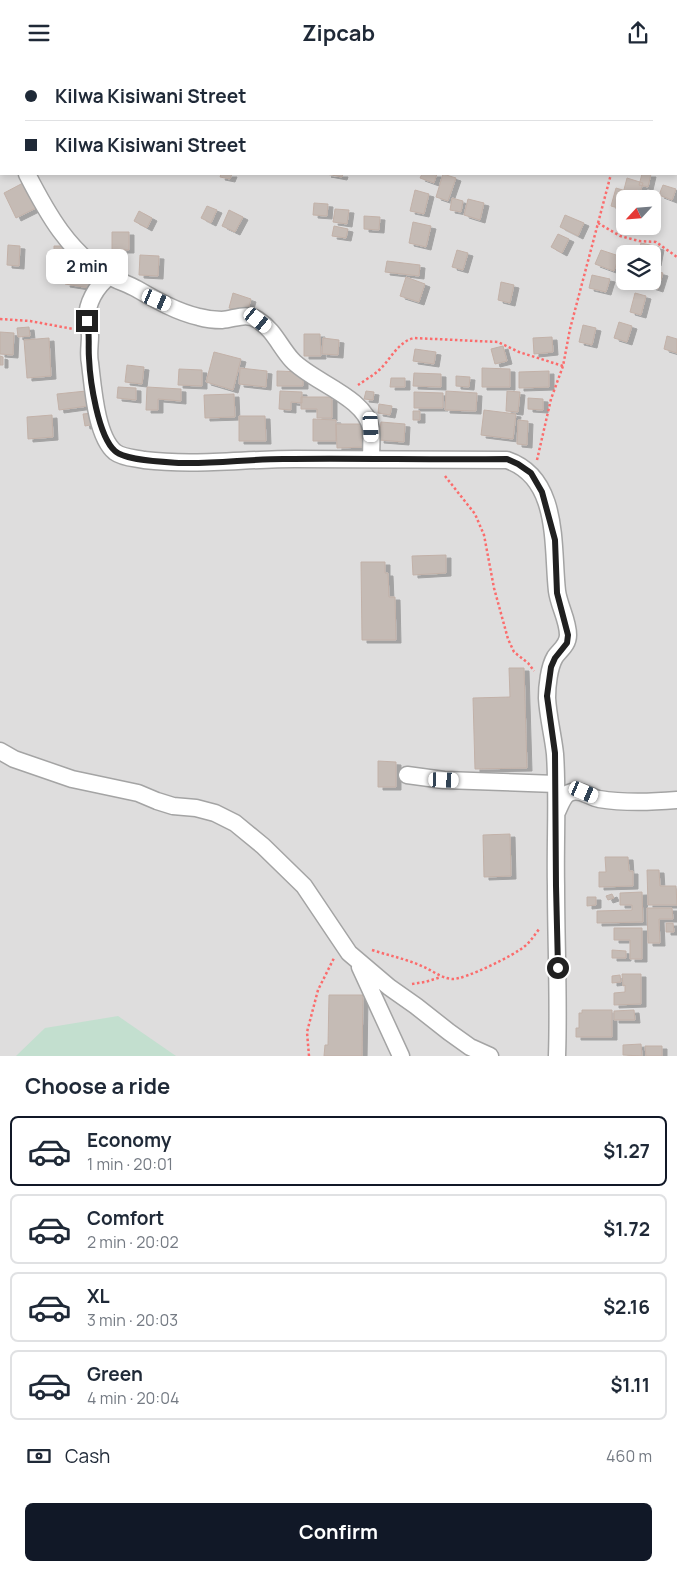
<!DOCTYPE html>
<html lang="en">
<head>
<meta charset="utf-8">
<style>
  :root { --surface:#fff; --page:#f6f6f7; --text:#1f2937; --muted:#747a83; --line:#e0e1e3; --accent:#111827 }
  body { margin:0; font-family:Manrope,sans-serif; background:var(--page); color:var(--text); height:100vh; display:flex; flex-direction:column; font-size:19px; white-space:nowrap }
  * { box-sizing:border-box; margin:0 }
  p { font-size:16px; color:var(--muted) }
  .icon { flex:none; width:28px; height:28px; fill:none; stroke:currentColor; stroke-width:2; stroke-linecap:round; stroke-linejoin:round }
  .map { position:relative; height:991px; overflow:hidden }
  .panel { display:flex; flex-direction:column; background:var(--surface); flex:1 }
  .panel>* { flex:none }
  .hud { position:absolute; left:0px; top:0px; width:678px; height:110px; box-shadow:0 2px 8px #0003; display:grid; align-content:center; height:110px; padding:0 25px; background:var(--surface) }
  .needle { width:32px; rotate:244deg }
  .buttons { position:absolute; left:616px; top:125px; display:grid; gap:10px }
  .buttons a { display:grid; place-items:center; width:45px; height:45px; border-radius:8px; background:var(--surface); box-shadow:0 2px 8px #0003; font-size:25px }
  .end { position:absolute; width:22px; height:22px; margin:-11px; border:6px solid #202020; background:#fff; box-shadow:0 0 0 2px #fff }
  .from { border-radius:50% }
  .bubble { position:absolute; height:35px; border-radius:8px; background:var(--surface); box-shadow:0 2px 8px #0003; font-size:16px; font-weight:700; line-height:35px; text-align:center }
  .car { position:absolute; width:15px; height:30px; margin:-15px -8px; border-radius:6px; box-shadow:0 0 4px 1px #0007; background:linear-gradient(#fff 24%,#345 0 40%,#fff 0 76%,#345 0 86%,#fff 0) }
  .hud b { display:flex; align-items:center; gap:18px; height:48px; font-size:19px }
  .hud b+b { border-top:1px solid var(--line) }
  .hud i { width:12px; height:12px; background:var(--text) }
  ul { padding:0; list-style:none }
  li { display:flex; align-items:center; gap:15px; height:70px; margin:0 10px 8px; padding:0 15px; border:2px solid var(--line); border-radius:8px }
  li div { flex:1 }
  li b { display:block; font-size:19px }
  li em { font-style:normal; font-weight:700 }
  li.selected { border-color:var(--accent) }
  li>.icon { width:45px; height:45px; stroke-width:1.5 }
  h2 { padding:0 25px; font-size:22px; line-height:60px }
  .pay { display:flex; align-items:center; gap:12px; height:55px; padding:0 25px; font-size:19px }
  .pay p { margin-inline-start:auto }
  .cta { display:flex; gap:10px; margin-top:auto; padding:10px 25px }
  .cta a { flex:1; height:58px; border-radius:8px; background:var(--accent); color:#fff; font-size:20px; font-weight:700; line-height:58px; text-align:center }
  header { display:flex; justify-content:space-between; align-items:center; height:65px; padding:0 25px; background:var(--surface); font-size:22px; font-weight:700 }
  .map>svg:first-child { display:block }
  .residential { fill:#dedddd; fill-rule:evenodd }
  .wetland { fill:#c3dfcf }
  .building { fill:#c5bbb5; stroke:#c2b1a8; filter:url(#shadow) }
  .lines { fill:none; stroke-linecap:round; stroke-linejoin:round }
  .minor-casing { stroke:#a4a4a4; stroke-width:19 }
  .path { stroke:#fb6c6c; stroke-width:2.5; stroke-dasharray:2.5 2.5; stroke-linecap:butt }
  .minor { stroke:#fff; stroke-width:16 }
  .route { stroke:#202020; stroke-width:6 }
</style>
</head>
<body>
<header><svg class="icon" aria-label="menu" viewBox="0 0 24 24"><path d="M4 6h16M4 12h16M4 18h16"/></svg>Zipcab<svg class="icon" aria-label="share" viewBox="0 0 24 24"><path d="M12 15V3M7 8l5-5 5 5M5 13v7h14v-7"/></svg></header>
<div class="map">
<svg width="677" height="991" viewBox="0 0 677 991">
  <defs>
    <filter id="shadow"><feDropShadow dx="5" dy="3" stdDeviation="0" flood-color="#0004"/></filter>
  </defs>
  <rect width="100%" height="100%" fill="#f0ece6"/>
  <path class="residential" d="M0,0h677v991h-677zM1,1h675v108h-675zM625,134h27v27h-27zM625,189h27v27h-27z"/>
  <path class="wetland" d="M118,951l58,40h-160l29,-28z"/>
  <path class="building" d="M474,0h70l-71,1z
    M221,109h11l-2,5 -10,-2z
    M326,109h17l-1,3z
    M422,109h15l-3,9 -14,-5z
    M443,109l13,4 -8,23 -12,-4z
    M642,109h9l-3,13 -9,-2z
    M627,113l16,5 -5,16h-13v3l-4,-1z
    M23,118l13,25 -20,10 -12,-25z
    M663,120l13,4 -4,11 -13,-5z
    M616,123l20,6 -1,5h-10v11l-14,-4z
    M415,125l14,4 -5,20 -14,-3z
    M452,133l11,3 -2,11 -11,-2z
    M468,134l16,4 -4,17 -16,-5z
    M314,138l14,1 -1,12 -14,-1z
    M207,141l10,4 -6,13 -10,-5z
    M335,144l14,1 -2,14 -14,-2z
    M229,145l14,7 -8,15 -13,-6z
    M139,146l13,7 -5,10 -13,-7z
    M565,150l19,8 -6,13 -18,-9z
    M364,151l16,1 -1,13 -15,-1z
    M413,157l18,4 -5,21 -17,-4z
    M334,161l14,3 -2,9 -14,-2z
    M112,167h17v18h-17z
    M558,169l11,5 -7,14 -11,-6z
    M641,178l18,4 -3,16 -4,-1v-8h-14z
    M8,180l12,1 -1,20 -12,-1z
    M54,181h14l-1,12h-13z
    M457,185l11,3 -5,17 -11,-3z
    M601,185l18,6 -5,15 -19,-7z
    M140,190l19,1 -1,20 -19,-1z
    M387,196l33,4 -1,11 -34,-4z
    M652,205l11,3 -5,16 -18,-6 1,-2h11z
    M68,206l24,4 -2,13 -25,-4z
    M592,210l18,4 -4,13 -17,-4z
    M406,212l19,7 -6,18 -19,-6z
    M501,217l13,3 -4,18 -12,-3z
    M233,228l18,6 -4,14 -18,-5z
    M635,228l11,3 -5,19 -11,-3z
    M619,257l13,4 -5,16 -13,-4z
    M583,260l13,3 -4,17 -13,-3z
    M29,262l1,9 -12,1 -1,-9z
    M0,267l14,1 -1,22 -13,-1z
    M304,269h16l1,22h-17z
    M667,271l10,3v14l-13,-4z
    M552,272l1,15 -19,2 -1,-16z
    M49,273l2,38 -24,2 -3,-38z
    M323,273l16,2 -1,15 -16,-1z
    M503,281l4,15 -12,3 -4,-15z
    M415,284l21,3 -2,12 -21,-3z
    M214,287l27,7 -8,31 -27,-8z
    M0,291l3,1v8h-3z
    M127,300l17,2 -2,17 -17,-2z
    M240,303l27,3 -1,16 -27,-3z
    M482,303l28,1v18h-28z
    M179,304l23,1v16l-24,-1z
    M277,306l26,1v14h-26z
    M549,306v16l-30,1v-16z
    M414,308l27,1v13l-28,-1z
    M456,311l14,1 -1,10 -13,-1z
    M391,313h14v9h-15z
    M118,322l18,1v12l-19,-2z
    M147,322l34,2v12l-23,-2v11h-12z
    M86,326l2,15 -29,4 -2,-16z
    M280,326l22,1v11l-11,-1v8l-12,-1z
    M366,326l8,1 -1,8 -9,-1z
    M446,326l31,2 -1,18 -31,-1z
    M507,326l13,1 -2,20 -12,-1z
    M414,327l29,1v15h-29z
    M234,329l1,23 -30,1 -1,-23z
    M301,332h31v21h-15v-9h-16z
    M528,333l15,1v11l-15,-1z
    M379,339l13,2 -2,9 -12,-2z
    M484,345l32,4 -3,25 -32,-4z
    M413,346h7v9h-7z
    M93,348l2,11 -10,2 -2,-12z
    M52,350l1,22 -25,2 -1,-22z
    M239,351h26l1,25h-27z
    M313,354l23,1v21h-23z
    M518,355l10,1 -1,24 -10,-1z
    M381,357l24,2 -1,18 -25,-2z
    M336,359h29l1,23 -29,1z
    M446,490v18l-33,2 -1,-19z
    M361,497h24v11h3l1,24h6l1,43h-34z
    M509,603h15l3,100 -52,1 -2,-71 37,-1z
    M378,696l18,1v25h-18z
    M510,769l1,42 -27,1 -1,-42z
    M605,792h23l1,14h4v15l-34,1v-15h7z
    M647,805h12l1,16h16l1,19h-29z
    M642,827l1,30 -46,1v-12l35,-1v-5h-12v-12z
    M612,829l2,4 -6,2 -2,-4z
    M587,832h9v8l-9,1z
    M647,843h25l1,11h-14l1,24h-12z
    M666,858h7l1,9h-8z
    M614,863h28v31h-12v-19h-16z
    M612,885l14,1v7h-14z
    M622,909h19v30l-27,1v-12l11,-1v-7l-2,1z
    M620,910l1,7 -9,1v-7z
    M329,930h34l-1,61h-38l1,-11h3z
    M582,945h30v27h-36v-9h3v-15h3z
    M634,945l1,10h-21v-9z
    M641,979l1,12 -19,-1v-10z
    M645,981h17v10h-16z"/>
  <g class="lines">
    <defs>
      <path id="minor" d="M571,0l1,1
        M676,42h1
        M0,68l1,1
        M27,109c20,39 42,79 82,102 9,5 19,8 28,13 19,11 40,23 62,28 7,2 15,3 23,3 13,-1 24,-8 36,0 16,10 22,27 34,40 20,22 74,37 79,69 1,10 0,20 0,30
        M110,211c-14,10 -24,28 -23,45 1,5 3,10 3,15 0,9 -2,18 0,27 3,24 6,73 25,89 8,6 20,6 29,8 51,6 100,-1 151,-1 71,0 141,1 212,1 53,18 45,86 50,131 2,15 11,29 11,44 0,10 -8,15 -13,22 -6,10 -8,29 -8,41 1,19 6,37 8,56 3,44 0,88 1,132 0,57 3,113 1,170
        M0,686l14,8 58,20 66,14 19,8 16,5 23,2 19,5 20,10 28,23 41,40 45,67 40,34 27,19 33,26 21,15 20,9
        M407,710l37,5 112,4
        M557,747c3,-6 6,-16 12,-19 11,-5 20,4 30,6 24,4 54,3 78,1
        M360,902l41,89"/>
    </defs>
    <use href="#minor" class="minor-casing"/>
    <path class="path" d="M673,0v1
      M663,1l1,-1
      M676,10l1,2
      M598,158l22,13 19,5 17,1 21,15
      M0,254l30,2 43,8
      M358,320c6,-4 14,-9 20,-14 12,-10 19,-29 36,-33l84,4 21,10 44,14
      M537,395l14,-61 12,-33 7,-37 41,-155
      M445,411l30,38 9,21 10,53 14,51 6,13 14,11 6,8
      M372,885c18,6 35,9 52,17 9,4 17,11 28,12 12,1 63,-24 73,-33 6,-5 10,-12 15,-18
      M412,919l13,-2 16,-5
      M309,991l-2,-24 11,-42 16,-32"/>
    <use href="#minor" class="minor"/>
  </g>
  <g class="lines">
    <path class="route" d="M87,256c3,13 1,24 2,37 1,23 9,78 26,93 11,10 51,11 66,12 35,1 68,-4 102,-4 75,-1 149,1 224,0l11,5 13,9 11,19 13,48 2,53 11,42 -1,8 -12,15 -4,9 -4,29 8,57 1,133 2,82"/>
  </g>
</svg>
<div class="buttons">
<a><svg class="needle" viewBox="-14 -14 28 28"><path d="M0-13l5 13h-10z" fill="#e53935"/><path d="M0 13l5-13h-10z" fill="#747a83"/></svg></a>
<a><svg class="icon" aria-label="layers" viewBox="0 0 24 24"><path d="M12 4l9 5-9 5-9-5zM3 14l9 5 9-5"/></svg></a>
</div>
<i class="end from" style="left:558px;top:903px"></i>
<i class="end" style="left:87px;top:256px"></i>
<div class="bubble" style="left:46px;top:184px;width:82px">2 min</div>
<i class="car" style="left:157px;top:235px;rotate:113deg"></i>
<i class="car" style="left:258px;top:255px;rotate:129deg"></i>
<i class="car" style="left:371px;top:362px;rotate:177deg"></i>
<i class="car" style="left:444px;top:715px;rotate:92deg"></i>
<i class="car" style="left:584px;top:727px;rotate:113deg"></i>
<div class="hud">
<b><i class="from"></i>Kilwa Kisiwani Street</b>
<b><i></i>Kilwa Kisiwani Street</b>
</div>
</div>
<section class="panel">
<h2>Choose a ride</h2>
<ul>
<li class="selected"><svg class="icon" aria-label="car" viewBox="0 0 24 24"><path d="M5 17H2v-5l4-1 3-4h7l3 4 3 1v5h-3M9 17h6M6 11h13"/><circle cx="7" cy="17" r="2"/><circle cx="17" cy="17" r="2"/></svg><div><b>Economy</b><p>1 min · 20:01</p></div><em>$1.27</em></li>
<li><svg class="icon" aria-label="car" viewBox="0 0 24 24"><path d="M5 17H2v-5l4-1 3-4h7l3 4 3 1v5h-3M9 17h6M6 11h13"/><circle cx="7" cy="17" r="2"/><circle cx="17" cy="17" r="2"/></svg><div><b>Comfort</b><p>2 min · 20:02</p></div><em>$1.72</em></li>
<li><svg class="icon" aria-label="car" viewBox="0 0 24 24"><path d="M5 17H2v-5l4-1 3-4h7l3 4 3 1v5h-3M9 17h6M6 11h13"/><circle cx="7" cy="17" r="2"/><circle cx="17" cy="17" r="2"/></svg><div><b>XL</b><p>3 min · 20:03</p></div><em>$2.16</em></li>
<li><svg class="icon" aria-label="car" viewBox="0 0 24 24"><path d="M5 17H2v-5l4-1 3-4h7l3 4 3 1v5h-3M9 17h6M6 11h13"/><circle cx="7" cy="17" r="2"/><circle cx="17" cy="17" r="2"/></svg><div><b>Green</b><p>4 min · 20:04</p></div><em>$1.11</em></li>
</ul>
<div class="pay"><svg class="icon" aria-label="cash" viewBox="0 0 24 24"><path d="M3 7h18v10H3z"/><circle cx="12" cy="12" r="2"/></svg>Cash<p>460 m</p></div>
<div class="cta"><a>Confirm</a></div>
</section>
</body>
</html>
